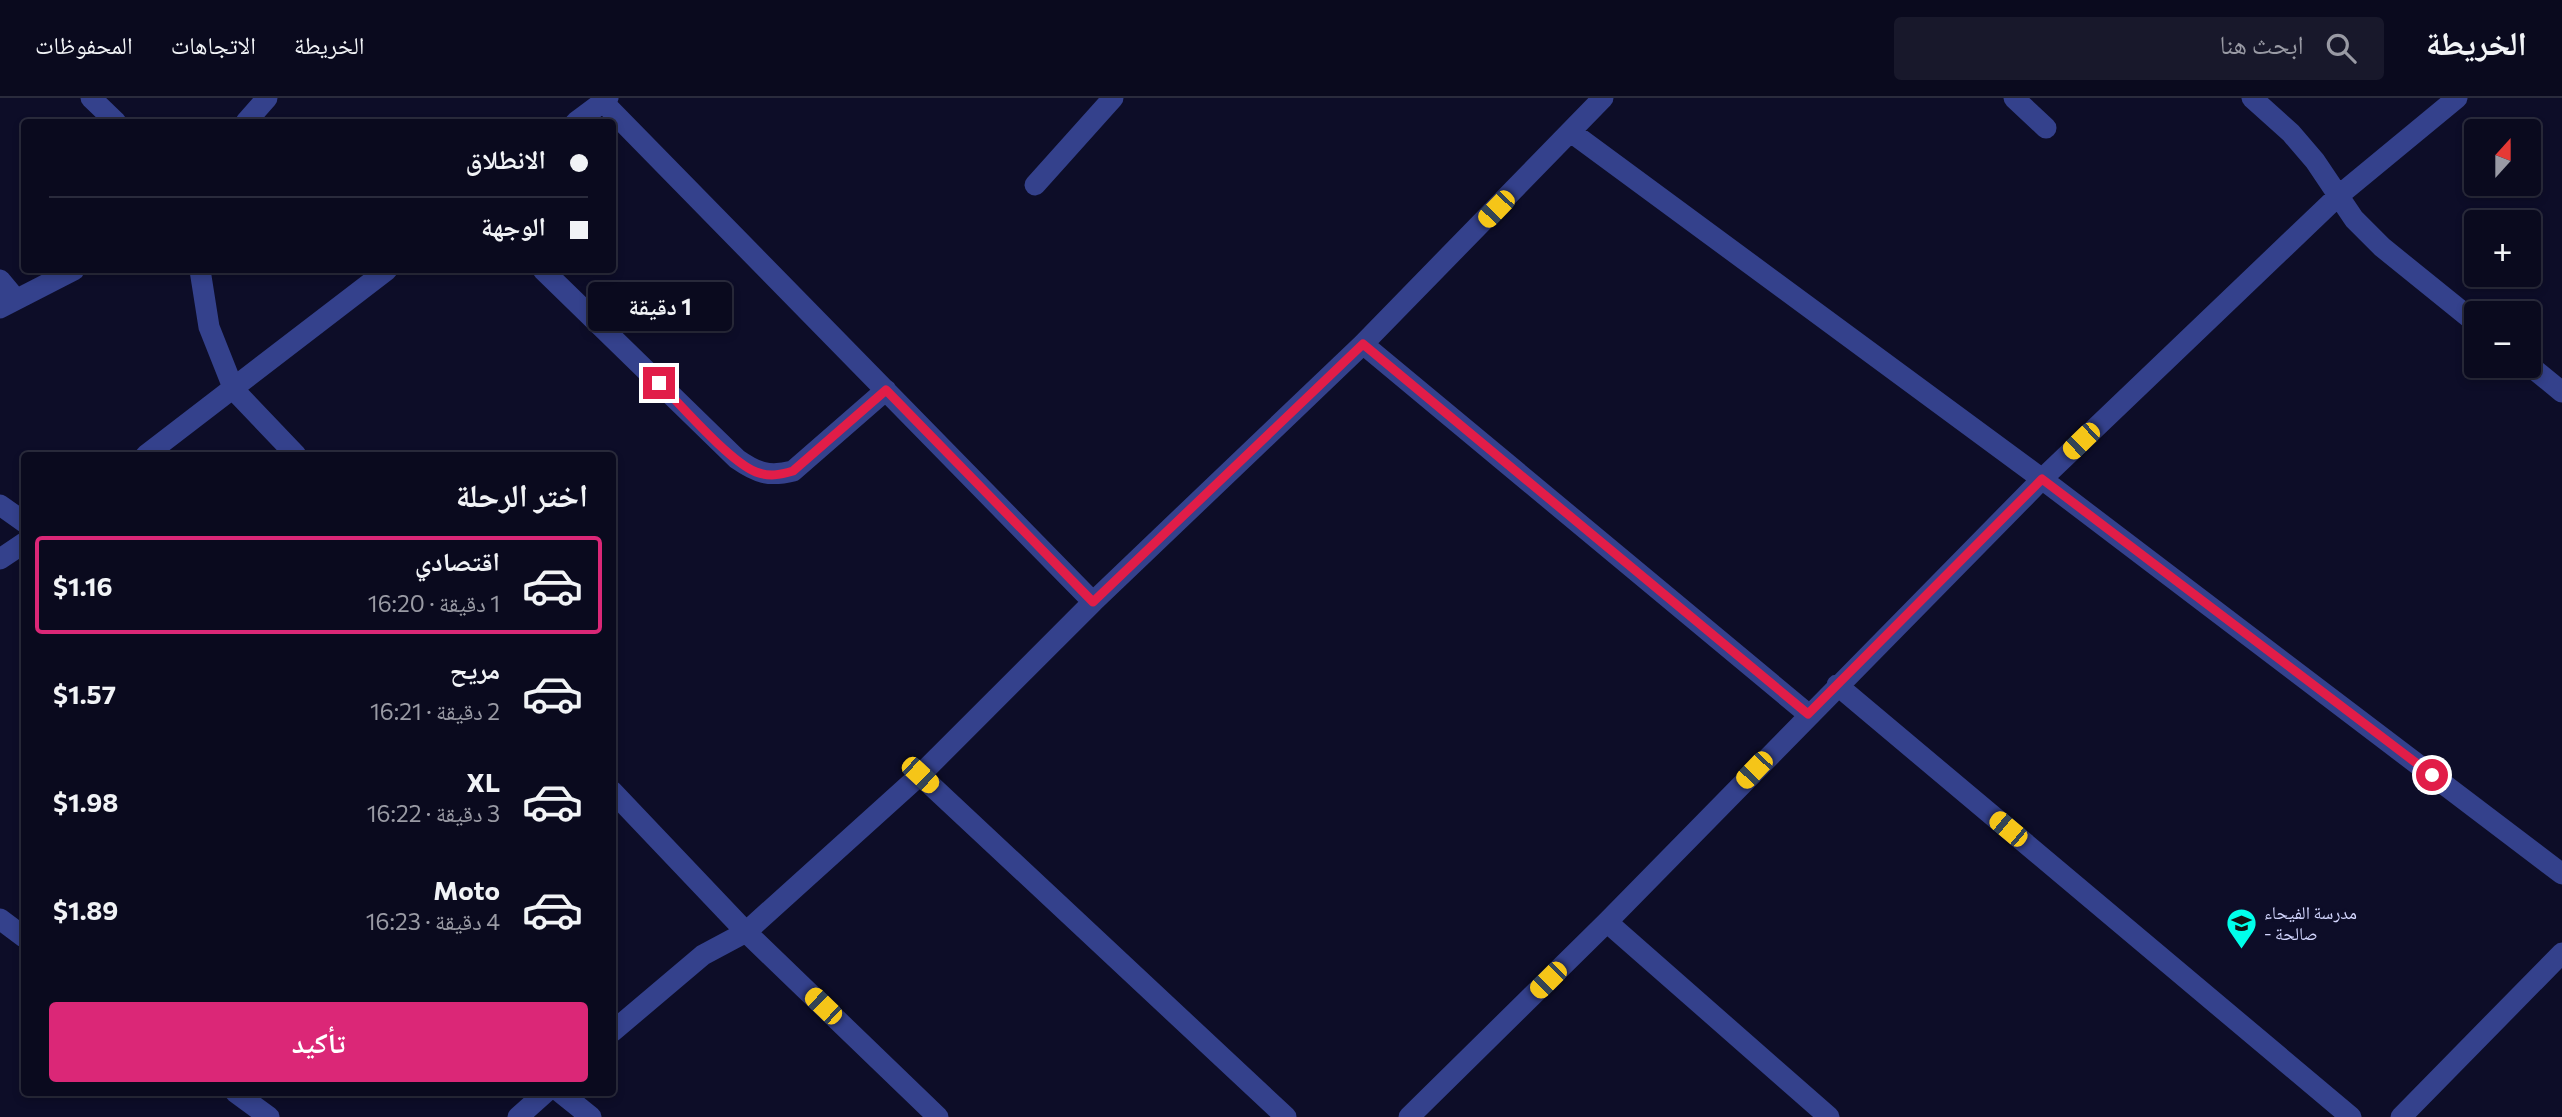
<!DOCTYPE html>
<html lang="ar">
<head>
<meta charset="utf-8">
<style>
  :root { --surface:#0a0a1e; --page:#18182b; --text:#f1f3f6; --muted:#999aa4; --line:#2a2b3c; --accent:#db2777 }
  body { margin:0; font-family:Commissioner,"Noto Naskh Arabic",sans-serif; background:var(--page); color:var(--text); direction:rtl; height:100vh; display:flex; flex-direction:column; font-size:26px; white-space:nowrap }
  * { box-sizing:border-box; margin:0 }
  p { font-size:23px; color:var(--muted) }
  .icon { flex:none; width:38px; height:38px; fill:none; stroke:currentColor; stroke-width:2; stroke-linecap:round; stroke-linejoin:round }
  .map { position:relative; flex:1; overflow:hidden; direction:ltr }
  .sheet { position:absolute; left:21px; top:354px; width:595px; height:644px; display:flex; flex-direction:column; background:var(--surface); border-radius:7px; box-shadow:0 4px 10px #0003,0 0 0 2px var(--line); direction:rtl }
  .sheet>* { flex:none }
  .banner { position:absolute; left:21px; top:21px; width:595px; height:154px; border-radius:7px; box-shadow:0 4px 10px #0003,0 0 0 2px var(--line); direction:rtl; display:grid; align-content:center; height:154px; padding:0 28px; background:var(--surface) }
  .needle { width:46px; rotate:21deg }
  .buttons { position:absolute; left:2464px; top:21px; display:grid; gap:14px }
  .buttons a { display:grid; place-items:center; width:77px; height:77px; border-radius:7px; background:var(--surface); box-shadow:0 4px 10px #0003,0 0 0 2px var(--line); font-size:35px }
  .end { position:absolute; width:32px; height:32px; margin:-16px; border:9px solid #e11d48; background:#fff; box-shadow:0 0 0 4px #fff }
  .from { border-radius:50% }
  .bubble { position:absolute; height:49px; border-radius:7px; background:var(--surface); box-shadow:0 4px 10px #0003,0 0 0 2px var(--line); font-size:23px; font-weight:700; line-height:49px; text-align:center; direction:rtl }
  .car { position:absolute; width:21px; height:42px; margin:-21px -10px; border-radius:9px; box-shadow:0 0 5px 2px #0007; background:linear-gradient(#f5c518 24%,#345 0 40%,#f5c518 0 76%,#345 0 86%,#f5c518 0) }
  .banner b { display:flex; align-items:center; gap:24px; height:66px; font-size:26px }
  .banner b+b { border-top:2px solid var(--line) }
  .banner i { width:18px; height:18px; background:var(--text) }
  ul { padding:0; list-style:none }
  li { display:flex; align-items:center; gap:21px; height:98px; margin:0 14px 10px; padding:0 14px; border:4px solid transparent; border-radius:7px }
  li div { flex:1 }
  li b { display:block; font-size:26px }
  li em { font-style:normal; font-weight:700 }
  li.on { border-color:var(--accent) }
  li>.icon { width:63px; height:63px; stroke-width:1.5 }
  h2 { padding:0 28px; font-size:32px; line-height:84px }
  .cta { display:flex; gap:14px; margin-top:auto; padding:14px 28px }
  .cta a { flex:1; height:80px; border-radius:7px; background:var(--accent); color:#fff; font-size:28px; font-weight:700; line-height:80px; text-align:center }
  header { display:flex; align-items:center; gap:42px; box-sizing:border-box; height:98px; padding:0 35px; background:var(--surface); border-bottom:2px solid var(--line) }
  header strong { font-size:33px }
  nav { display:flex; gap:38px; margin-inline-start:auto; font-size:24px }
  .search { width:490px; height:63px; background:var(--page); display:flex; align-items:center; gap:18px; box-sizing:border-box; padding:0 24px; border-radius:7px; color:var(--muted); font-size:26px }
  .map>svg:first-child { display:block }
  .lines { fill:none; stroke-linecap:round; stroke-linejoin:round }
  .minor { stroke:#34418c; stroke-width:21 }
  .route { stroke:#e11d48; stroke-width:9 }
  .labels { text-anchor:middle; stroke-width:6; stroke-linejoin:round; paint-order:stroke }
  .poi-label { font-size:18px; fill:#d4d7ff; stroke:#0d0d28; text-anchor:start }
</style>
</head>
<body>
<header>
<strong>الخريطة</strong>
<div class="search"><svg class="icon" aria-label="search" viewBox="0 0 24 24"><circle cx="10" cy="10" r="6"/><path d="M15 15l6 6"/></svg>ابحث هنا</div>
<nav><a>الخريطة</a><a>الاتجاهات</a><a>المحفوظات</a></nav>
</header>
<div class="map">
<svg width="2562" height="1019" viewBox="0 0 2562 1019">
  <rect width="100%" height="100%" fill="#0d0d28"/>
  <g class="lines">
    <path class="minor" d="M91,0l25,24
      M2014,0l32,30
      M2252,0l39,35 24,28 39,58 28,28 94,76
      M603,4l490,500
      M246,24l21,-24
      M576,24l32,-24
      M1571,34l471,347 520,395
      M1035,87l78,-87
      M200,172l9,57 25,63 62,65
      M543,172l194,189c20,14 32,18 56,12l93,-81
      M0,182l15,18
      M0,210l74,-38
      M1363,246l445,370
      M2529,267l33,27
      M146,357l241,-185
      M0,407l24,17
      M0,461l24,-16
      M1837,587l514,432
      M920,677l366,342
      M612,693l134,141 192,185
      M0,821l24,18
      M1607,824l222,195
      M612,934l91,-77 43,-23 174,-157 173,-173 270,-258 240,-246
      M235,994l34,25
      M560,994l31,25
      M518,1019l28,-25
      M1409,1019l198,-195 435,-443 295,-282 120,-99
      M2401,1019l161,-164"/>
  </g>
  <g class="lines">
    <path class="route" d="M659,285c23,23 70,78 97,89 13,5 24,3 37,-1l93,-81 207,212 270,-258 445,370 234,-235 390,296"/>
  </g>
  <defs>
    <symbol id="school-pin" viewBox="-11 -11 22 30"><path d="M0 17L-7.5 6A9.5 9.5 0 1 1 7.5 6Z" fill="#00ffea" stroke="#0d0d28"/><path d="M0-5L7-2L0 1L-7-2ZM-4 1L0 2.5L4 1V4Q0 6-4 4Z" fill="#111"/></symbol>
  </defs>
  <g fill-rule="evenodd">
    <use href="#school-pin" x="2224" y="808" width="35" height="47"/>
  </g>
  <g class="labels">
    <g class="poi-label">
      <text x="2264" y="821">مدرسة الفيحاء<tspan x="2264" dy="21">- صالحة</tspan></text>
    </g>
  </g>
</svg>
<div class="buttons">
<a><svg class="needle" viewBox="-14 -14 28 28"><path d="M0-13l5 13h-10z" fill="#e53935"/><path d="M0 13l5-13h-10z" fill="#999aa4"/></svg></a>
<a>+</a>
<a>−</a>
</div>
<i class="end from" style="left:2432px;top:677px"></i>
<i class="end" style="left:659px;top:285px"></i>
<div class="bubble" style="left:588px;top:184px;width:144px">1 دقيقة</div>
<i class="car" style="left:1496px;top:111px;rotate:224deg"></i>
<i class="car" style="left:2081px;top:343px;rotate:226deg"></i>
<i class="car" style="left:1754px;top:672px;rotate:224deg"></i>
<i class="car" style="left:920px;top:677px;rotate:133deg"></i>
<i class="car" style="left:2008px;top:731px;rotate:310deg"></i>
<i class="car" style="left:1548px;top:882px;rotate:225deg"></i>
<i class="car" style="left:823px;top:908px;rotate:314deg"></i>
<div class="banner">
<b><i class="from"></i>الانطلاق</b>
<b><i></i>الوجهة</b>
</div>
<section class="sheet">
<h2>اختر الرحلة</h2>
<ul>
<li class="on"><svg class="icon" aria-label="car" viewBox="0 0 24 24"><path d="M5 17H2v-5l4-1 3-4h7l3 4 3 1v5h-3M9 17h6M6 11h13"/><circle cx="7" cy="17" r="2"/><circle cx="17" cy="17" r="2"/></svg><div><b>اقتصادي</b><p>1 دقيقة · 16:20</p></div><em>$1.16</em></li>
<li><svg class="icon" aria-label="car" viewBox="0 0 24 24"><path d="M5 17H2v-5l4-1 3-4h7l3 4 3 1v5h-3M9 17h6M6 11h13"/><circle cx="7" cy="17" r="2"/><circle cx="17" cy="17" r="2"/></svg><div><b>مريح</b><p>2 دقيقة · 16:21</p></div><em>$1.57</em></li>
<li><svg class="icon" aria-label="car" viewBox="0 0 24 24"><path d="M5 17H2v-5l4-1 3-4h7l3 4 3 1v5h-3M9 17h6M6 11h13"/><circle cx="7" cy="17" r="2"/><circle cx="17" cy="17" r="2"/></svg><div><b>XL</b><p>3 دقيقة · 16:22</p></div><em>$1.98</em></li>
<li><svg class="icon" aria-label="car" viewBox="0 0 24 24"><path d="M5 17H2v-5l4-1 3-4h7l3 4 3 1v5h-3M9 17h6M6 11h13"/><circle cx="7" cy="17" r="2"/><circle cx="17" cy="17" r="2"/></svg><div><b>Moto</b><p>4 دقيقة · 16:23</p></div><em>$1.89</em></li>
</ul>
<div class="cta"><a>تأكيد</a></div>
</section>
</div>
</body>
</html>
